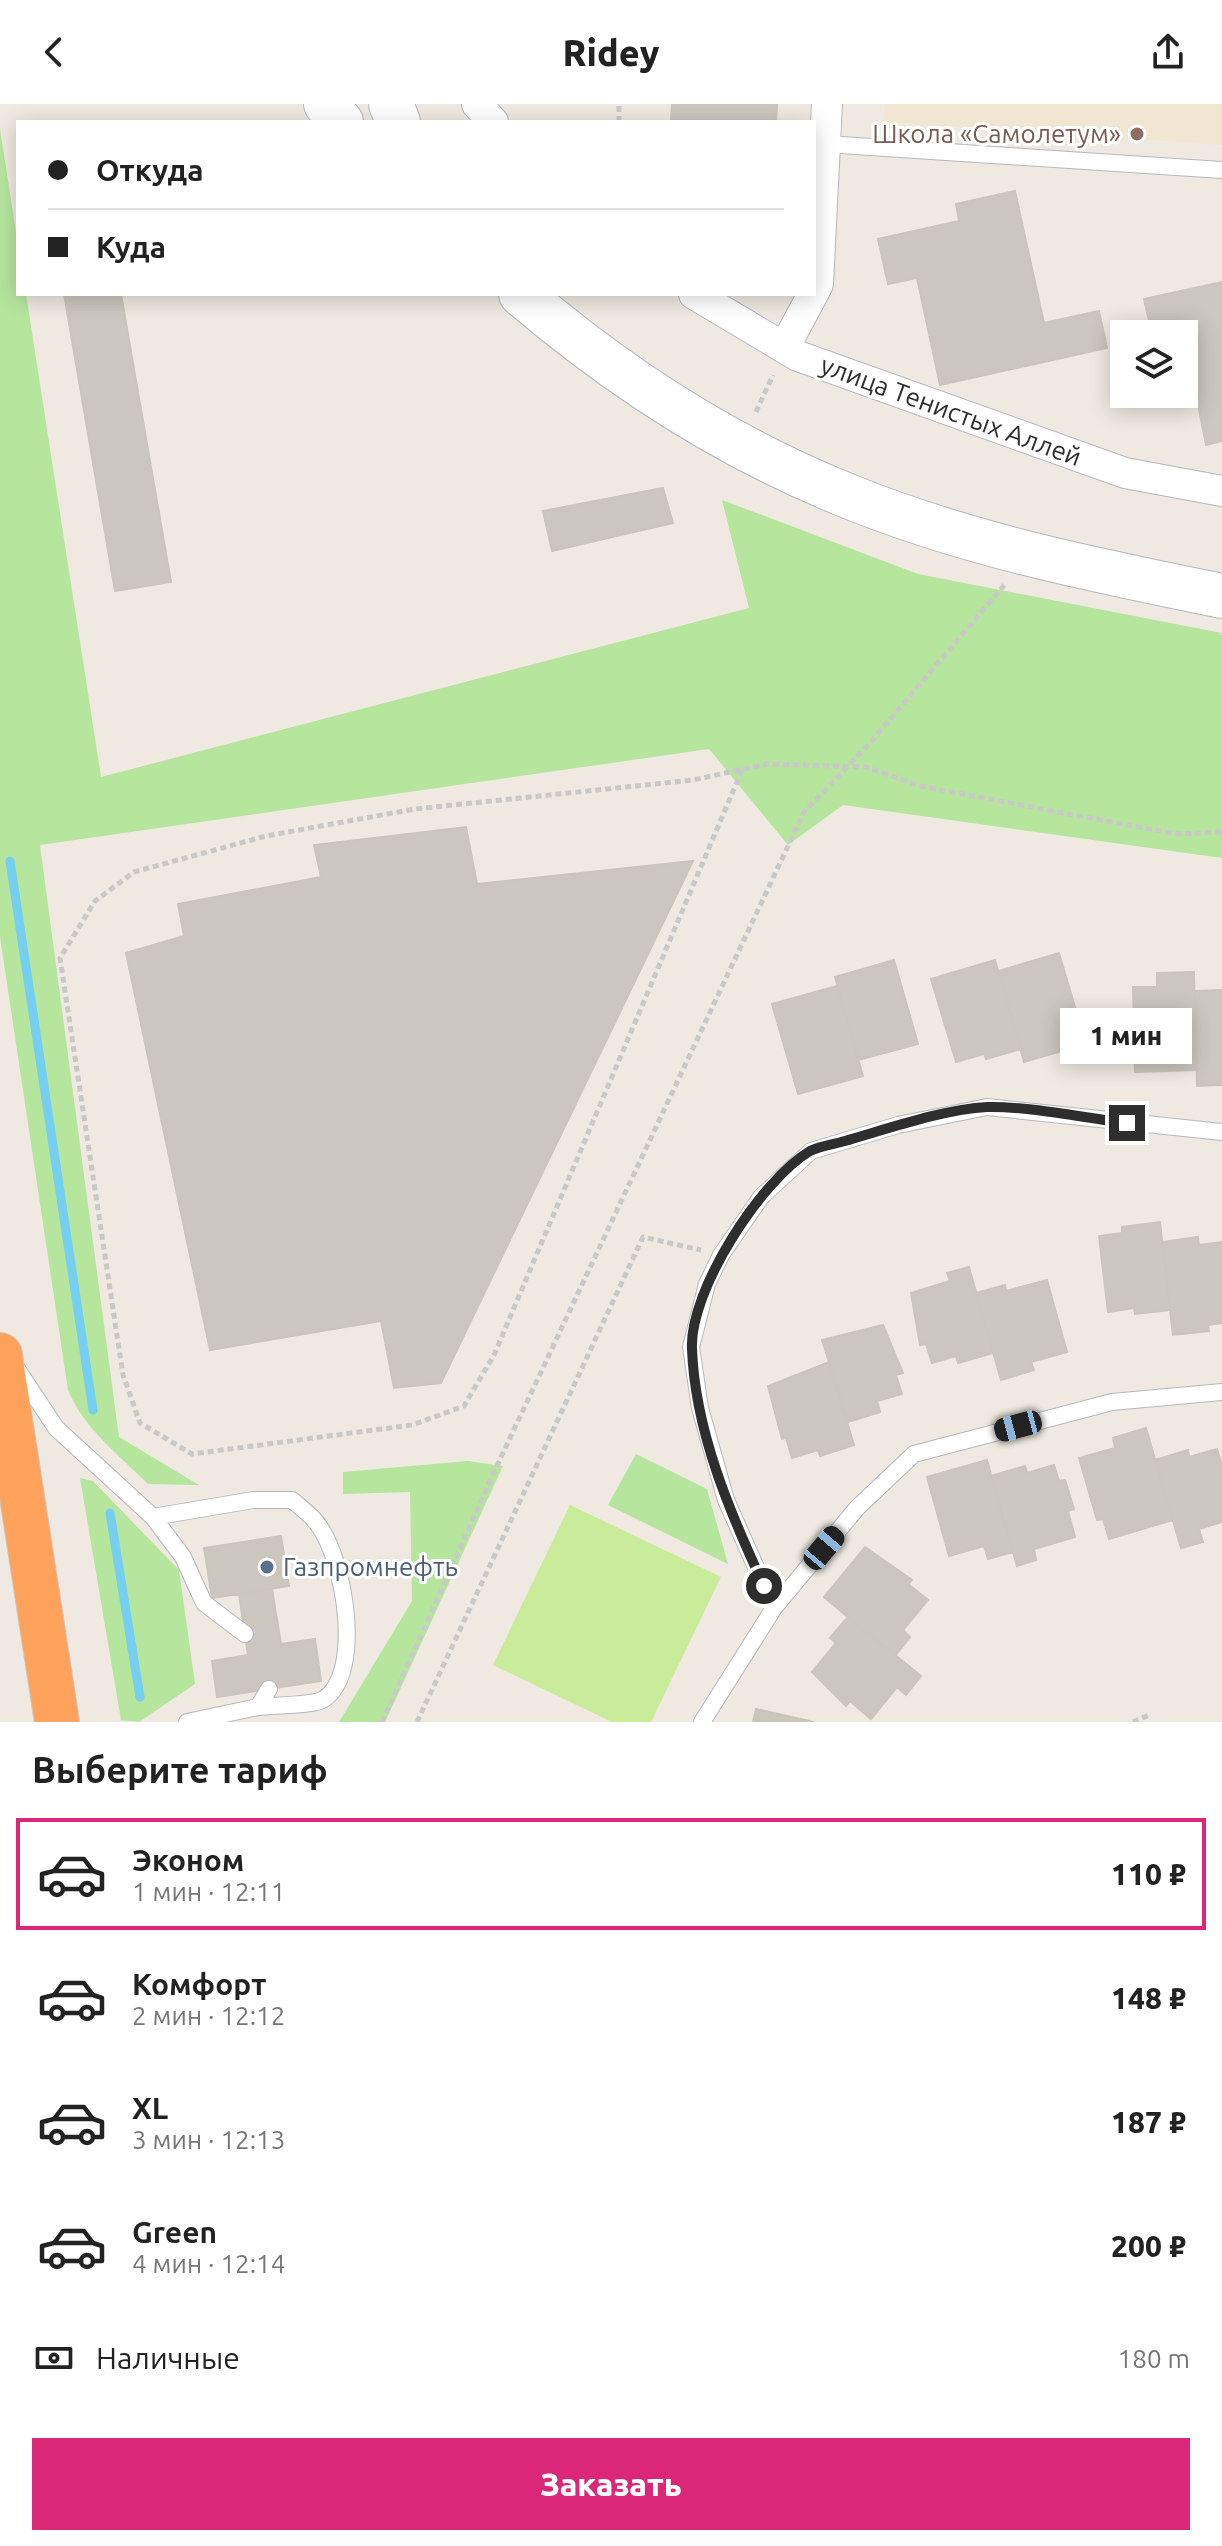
<!DOCTYPE html>
<html lang="ru">
<head>
<meta charset="utf-8">
<style>
  :root { --surface:#fff; --page:#f6f6f6; --text:#222; --muted:#767676; --line:#e0e0e0; --accent:#db2777 }
  body { margin:0; font-family:Ubuntu,sans-serif; background:var(--page); color:var(--text); height:100vh; display:flex; flex-direction:column; font-size:30px; white-space:nowrap }
  * { box-sizing:border-box; margin:0 }
  p { font-size:26px; color:var(--muted) }
  .icon { flex:none; width:44px; height:44px; fill:none; stroke:currentColor; stroke-width:2; stroke-linecap:round; stroke-linejoin:round }
  .map { position:relative; height:1618px; overflow:hidden }
  .side { display:flex; flex-direction:column; background:var(--surface); flex:1 }
  .side>* { flex:none }
  .top-card { position:absolute; left:16px; top:16px; width:800px; height:176px; border-radius:0px; box-shadow:0 4px 20px #0003; display:grid; align-content:center; height:176px; padding:0 32px; background:var(--surface) }
  .tools { position:absolute; left:1110px; top:216px; display:grid; gap:16px }
  .tools a { display:grid; place-items:center; width:88px; height:88px; border-radius:0px; background:var(--surface); box-shadow:0 4px 20px #0003; font-size:40px }
  .end { position:absolute; width:36px; height:36px; margin:-18px; border:10px solid #2e2e2e; background:#fff; box-shadow:0 0 0 4px #fff }
  .from { border-radius:50% }
  .bubble { position:absolute; height:56px; border-radius:0px; background:var(--surface); box-shadow:0 4px 20px #0003; font-size:26px; font-weight:800; line-height:56px; text-align:center }
  .car { position:absolute; width:24px; height:48px; margin:-24px -12px; border-radius:10px; box-shadow:0 0 6px 2px #0007; background:linear-gradient(#222 24%,#8ab4d8 0 40%,#222 0 76%,#8ab4d8 0 86%,#222 0) }
  .top-card b { display:flex; align-items:center; gap:28px; height:76px; font-size:30px }
  .top-card b+b { border-top:2px solid var(--line) }
  .top-card i { width:20px; height:20px; background:var(--text) }
  ul { padding:0; list-style:none }
  li { display:flex; align-items:center; gap:24px; height:112px; margin:0 16px 12px; padding:0 16px; border:4px solid transparent; border-radius:0px }
  li div { flex:1 }
  li b { display:block; font-size:30px }
  li em { font-style:normal; font-weight:800 }
  li.selected { border-color:var(--accent) }
  li>.icon { width:72px; height:72px; stroke-width:1.5 }
  h2 { padding:0 32px; font-size:36px; line-height:96px }
  .pay { display:flex; align-items:center; gap:20px; height:88px; padding:0 32px; font-size:30px }
  .pay p { margin-inline-start:auto }
  .cta { display:flex; gap:16px; margin-top:auto; padding:16px 32px }
  .cta a { flex:1; height:92px; border-radius:0px; background:var(--accent); color:#fff; font-size:32px; font-weight:800; line-height:92px; text-align:center }
  header { display:flex; justify-content:space-between; align-items:center; height:104px; padding:0 32px; background:var(--surface); font-size:36px; font-weight:800 }
  .map>svg:first-child { display:block }
  .education { fill:#f0e6d1 }
  .green { fill:#b6e59e }
  .pitch { fill:#c9ec9a }
  .lines { fill:none; stroke-linecap:round; stroke-linejoin:round }
  .stream { stroke:#75cff0; stroke-width:9 }
  .building { fill:#cbc7bf; stroke:#cbc5ba; stroke-width:2 }
  .lane-casing { stroke:#b4b7c1; stroke-width:18 }
  .street-casing { stroke:#b4b7c1; stroke-width:32 }
  .secondary-casing { stroke:#b4b7c1; stroke-width:46 }
  .highway-casing { stroke:#c9c9c9; stroke-width:46 }
  .path { stroke:#c9c9c9; stroke-width:5; stroke-dasharray:6 4; stroke-linecap:butt }
  .lane { stroke:#fff; stroke-width:16 }
  .street { stroke:#fff; stroke-width:30 }
  .secondary { stroke:#fff; stroke-width:44 }
  .highway { stroke:#ffa35c; stroke-width:44 }
  .route { stroke:#2e2e2e; stroke-width:10 }
  .education-dot { fill:#8d6e63; stroke:#fff; stroke-width:3 }
  .service-dot { fill:#5c6f8a; stroke:#fff; stroke-width:3 }
  .labels { text-anchor:middle; stroke-width:6; stroke-linejoin:round; paint-order:stroke }
  .education-label { font-size:26px; fill:#785e54; stroke:#fff; text-anchor:end }
  .street-label { font-size:26px; fill:#2e2e2e; stroke:#fff }
  .service-label { font-size:26px; fill:#4e5e75; stroke:#fff; text-anchor:start }
</style>
</head>
<body>
<header><svg class="icon" aria-label="back" viewBox="0 0 24 24"><path d="M15 5l-7 7 7 7"/></svg>Ridey<svg class="icon" aria-label="share" viewBox="0 0 24 24"><path d="M12 15V3M7 8l5-5 5 5M5 13v7h14v-7"/></svg></header>
<div class="map">
<svg width="1222" height="1618" viewBox="0 0 1222 1618">
  <rect width="100%" height="100%" fill="#efe9e1"/>
  <path class="education" d="M885,0h337v41l-338,-23z"/>
  <path class="green" d="M0,25l18,116v49h8l75,483 648,-169 -27,-108 196,74 304,59v225l-379,-53 -55,40 -79,-96 -669,96 79,592 80,48 -51,-1c-29,-29 -64,-55 -80,-94l-68,-453z
    M636,1350l71,35 21,75 -120,-59z
    M468,1357l35,5 -118,256h-46l73,-121 -2,-109 -67,2v-22z
    M80,1374l13,3 86,89 16,114 -56,38 -18,-2z"/>
  <path class="pitch" d="M570,1401l151,72 -70,145h-39l-119,-57z"/>
  <g class="lines">
    <path class="stream" d="M10,757l83,549
      M110,1409l30,184"/>
  </g>
  <path class="building" d="M672,0h105l-1,18h-105z
    M1015,87l29,132 55,-12 8,37 -167,37 -23,-107 -29,6 -10,-45 81,-18 -3,-17z
    M1222,178v159l-16,4 -22,-111h-32l-8,-35z
    M64,190h57l50,288 -56,9z
    M663,384l10,35 -121,28 -9,-40z
    M466,723l11,57 216,-23 -252,522 -47,5 -13,-67 -171,29 -84,-397 58,-17 -6,-32 143,-27 -7,-32z
    M1059,849l27,91 -62,18 -25,-91z
    M894,856l24,84 -60,16 -23,-83z
    M995,856l26,89 -35,10 -2,-5 -28,8 -25,-83z
    M1194,868l2,98 -61,2 -2,-85h24v-14z
    M837,882l26,90 -65,18 -26,-90z
    M1222,886v95l-25,1 -2,-95z
    M1160,1118l10,88 -35,4 -1,-6 -26,4 -9,-76 23,-3v-6z
    M1198,1133l1,8 23,-3v81l-14,2 1,6 -36,4 -11,-93z
    M969,1163l24,86 -35,10 -2,-7 -24,7 -6,-19 -6,1 -9,-52 39,-12 -3,-8z
    M1047,1176l20,72 -36,10 3,8 -33,10 -25,-87 29,-8 1,6z
    M883,1221l20,48 -7,2 6,19 -25,7 3,11 -32,10 -26,-82z
    M829,1258l25,83 -34,11 -2,-6 -26,8 -6,-20 -4,1 -14,-53z
    M1146,1324l27,92 -64,19 -6,-20 -6,1 -18,-62 36,-10 -2,-10z
    M1217,1345l5,16v57l-23,7 4,13 -22,6 -26,-88 33,-10 1,7z
    M987,1356l26,92 -25,7 -4,-13 -35,10 -22,-79z
    M1054,1361l5,16 6,-1 9,29 -6,2 7,26 -41,12 2,11 -19,6 -26,-90 34,-10 2,7z
    M281,1432l8,50 -77,12 -8,-50z
    M865,1443l47,33 -4,4 20,16 -25,30 7,7 -15,19 -71,-59z
    M272,1485l9,55 34,-5 6,42 -104,16 -5,-36 36,-6 -9,-61z
    M848,1513l73,59 -15,19 -9,-8 -26,32 -21,-18 -4,5 -34,-34 24,-29 -6,-5z
    M756,1605l58,13h-61z"/>
  <g class="lines">
    <defs>
      <path id="lane" d="M825,40l397,26
        M15,1262l41,62 97,89 30,40 21,46 41,31
        M153,1413l100,-17h39c9,8 21,16 27,26 25,34 45,146 5,173 -10,7 -52,6 -66,8
        M774,1504l-48,-108 -26,-92 -9,-61 16,-63 14,-29 40,-58 50,-46 87,-26 89,-18 235,25
        M187,1618l71,-15 11,-18
        M702,1618l72,-114 83,-100 57,-54 198,-52 110,-10"/>
      <path id="street" d="M477,0l16,18
        M814,188l4,-8 9,-180
        M694,190l104,62 327,117 97,18
        M784,244l29,-54"/>
      <path id="secondary" d="M326,0l15,18
        M391,0l7,18
        M521,190c96,82 204,152 322,200 121,50 251,76 379,102"/>
      <path id="highway" d="M0,1251l57,367"/>
    </defs>
    <use href="#lane" class="lane-casing"/>
    <use href="#street" class="street-casing"/>
    <use href="#secondary" class="secondary-casing"/>
    <use href="#highway" class="highway-casing"/>
    <path class="path" d="M619,18v-18
      M756,308l17,-37
      M742,666l-248,585 -30,51 -52,19 -220,29 -52,-31 -17,-48 -63,-417 35,-57 39,-29 132,-36 149,-27 278,-29 74,-16 99,3 54,19 186,35 71,13 45,-2
      M382,1618l120,-267 302,-643 65,-68 137,-161
      M417,1618l226,-485 58,13
      M1133,1618l16,-7"/>
    <use href="#lane" class="lane"/>
    <use href="#street" class="street"/>
    <use href="#secondary" class="secondary"/>
    <use href="#highway" class="highway"/>
  </g>
  <g class="lines">
    <path class="route" d="M764,1482c-34,-73 -69,-155 -72,-237 -3,-58 69,-169 118,-198 10,-5 25,-7 35,-10 42,-12 100,-32 142,-34 41,-1 98,11 140,16"/>
  </g>
  <circle class="education-dot" cx="1137" cy="30" r="8"/>
  <circle class="service-dot" cx="267" cy="1463" r="8"/>
  <g class="labels">
    <g class="education-label">
      <text x="1121" y="39">Школа «Самолетум»</text>
    </g>
    <g class="street-label">
      <text transform="translate(951 307) rotate(20)" y="9">улица Тенистых Аллей</text>
    </g>
    <g class="service-label">
      <text x="283" y="1472">Газпромнефть</text>
    </g>
  </g>
</svg>
<div class="tools">
<a><svg class="icon" aria-label="layers" viewBox="0 0 24 24"><path d="M12 4l9 5-9 5-9-5zM3 14l9 5 9-5"/></svg></a>
</div>
<i class="end from" style="left:764px;top:1482px"></i>
<i class="end" style="left:1127px;top:1019px"></i>
<div class="bubble" style="left:1060px;top:904px;width:132px">1 мин</div>
<i class="car" style="left:1018px;top:1322px;rotate:255deg"></i>
<i class="car" style="left:824px;top:1444px;rotate:40deg"></i>
<div class="top-card">
<b><i class="from"></i>Откуда</b>
<b><i></i>Куда</b>
</div>
</div>
<section class="side">
<h2>Выберите тариф</h2>
<ul>
<li class="selected"><svg class="icon" aria-label="car" viewBox="0 0 24 24"><path d="M5 17H2v-5l4-1 3-4h7l3 4 3 1v5h-3M9 17h6M6 11h13"/><circle cx="7" cy="17" r="2"/><circle cx="17" cy="17" r="2"/></svg><div><b>Эконом</b><p>1 мин · 12:11</p></div><em>110 ₽</em></li>
<li><svg class="icon" aria-label="car" viewBox="0 0 24 24"><path d="M5 17H2v-5l4-1 3-4h7l3 4 3 1v5h-3M9 17h6M6 11h13"/><circle cx="7" cy="17" r="2"/><circle cx="17" cy="17" r="2"/></svg><div><b>Комфорт</b><p>2 мин · 12:12</p></div><em>148 ₽</em></li>
<li><svg class="icon" aria-label="car" viewBox="0 0 24 24"><path d="M5 17H2v-5l4-1 3-4h7l3 4 3 1v5h-3M9 17h6M6 11h13"/><circle cx="7" cy="17" r="2"/><circle cx="17" cy="17" r="2"/></svg><div><b>XL</b><p>3 мин · 12:13</p></div><em>187 ₽</em></li>
<li><svg class="icon" aria-label="car" viewBox="0 0 24 24"><path d="M5 17H2v-5l4-1 3-4h7l3 4 3 1v5h-3M9 17h6M6 11h13"/><circle cx="7" cy="17" r="2"/><circle cx="17" cy="17" r="2"/></svg><div><b>Green</b><p>4 мин · 12:14</p></div><em>200 ₽</em></li>
</ul>
<div class="pay"><svg class="icon" aria-label="cash" viewBox="0 0 24 24"><path d="M3 7h18v10H3z"/><circle cx="12" cy="12" r="2"/></svg>Наличные<p>180 m</p></div>
<div class="cta"><a>Заказать</a></div>
</section>
</body>
</html>
